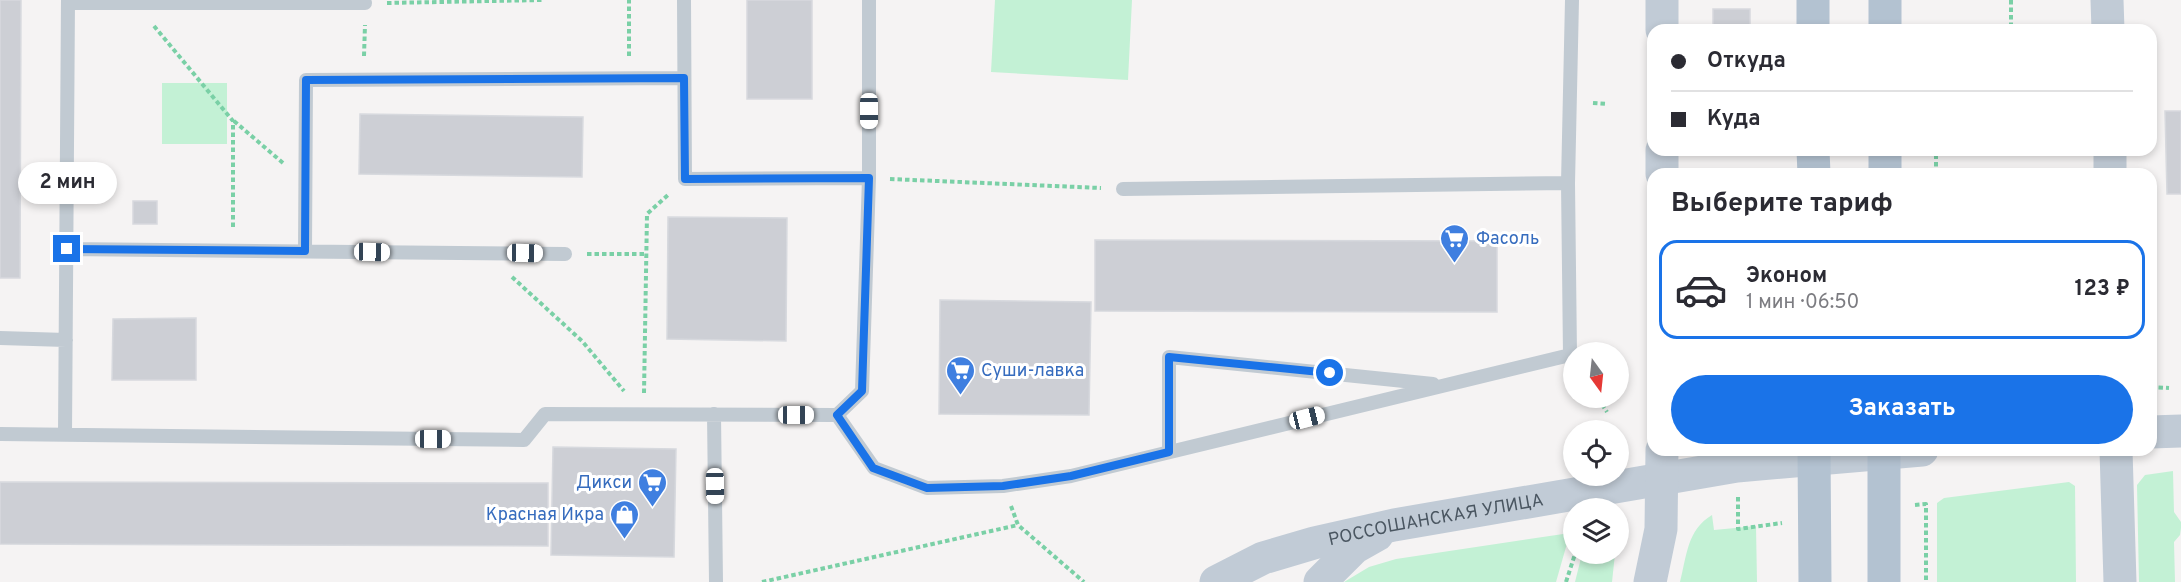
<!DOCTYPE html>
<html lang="ru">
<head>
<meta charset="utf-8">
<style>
  :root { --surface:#fff; --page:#f2f2f3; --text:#2b2b33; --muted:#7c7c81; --line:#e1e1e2; --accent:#1a73e8 }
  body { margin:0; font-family:Overpass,sans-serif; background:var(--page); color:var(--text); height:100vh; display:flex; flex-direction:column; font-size:22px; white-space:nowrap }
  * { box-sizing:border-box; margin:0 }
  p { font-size:20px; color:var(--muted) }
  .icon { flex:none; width:33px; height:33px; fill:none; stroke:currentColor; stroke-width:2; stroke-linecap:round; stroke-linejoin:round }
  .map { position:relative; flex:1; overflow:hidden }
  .side { position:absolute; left:1647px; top:168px; width:510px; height:288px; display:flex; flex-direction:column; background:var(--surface); border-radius:18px; box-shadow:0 3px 9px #0003 }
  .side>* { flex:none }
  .top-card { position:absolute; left:1647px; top:24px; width:510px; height:132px; border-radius:18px; box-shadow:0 3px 9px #0003; display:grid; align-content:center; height:132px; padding:0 24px; background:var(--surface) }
  .needle { width:39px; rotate:165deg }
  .buttons { position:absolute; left:1563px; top:342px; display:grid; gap:12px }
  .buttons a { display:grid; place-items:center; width:66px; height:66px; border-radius:50%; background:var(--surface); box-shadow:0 3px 9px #0003; font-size:30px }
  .end { position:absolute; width:27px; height:27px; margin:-14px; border:8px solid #1a73e8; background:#fff; box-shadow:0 0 0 3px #fff }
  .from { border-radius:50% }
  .bubble { position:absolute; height:42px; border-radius:21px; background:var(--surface); box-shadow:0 3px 9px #0003; font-size:20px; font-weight:700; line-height:42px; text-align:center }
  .car { position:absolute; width:18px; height:36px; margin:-18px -9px; border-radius:8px; box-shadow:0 0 4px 2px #0007; background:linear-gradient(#fff 24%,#345 0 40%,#fff 0 76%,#345 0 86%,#fff 0) }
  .top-card b { display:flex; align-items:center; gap:21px; height:57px; font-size:22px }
  .top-card b+b { border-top:2px solid var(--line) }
  .top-card i { width:15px; height:15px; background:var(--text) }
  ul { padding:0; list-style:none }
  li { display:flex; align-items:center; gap:18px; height:99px; margin:0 12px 9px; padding:0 12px; border:3px solid transparent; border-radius:18px }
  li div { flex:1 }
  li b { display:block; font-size:22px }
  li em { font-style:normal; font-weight:700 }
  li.selected { border-color:var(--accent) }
  li>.icon { width:54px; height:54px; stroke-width:1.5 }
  h2 { padding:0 24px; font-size:27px; line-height:72px }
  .cta { display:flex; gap:12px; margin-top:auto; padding:12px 24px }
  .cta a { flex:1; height:69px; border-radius:36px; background:var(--accent); color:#fff; font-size:24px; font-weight:700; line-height:69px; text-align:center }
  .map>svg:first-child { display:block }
  .green { fill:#c3f1d5 }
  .building { fill:#cdcfd5; stroke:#d7d9de; stroke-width:1.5 }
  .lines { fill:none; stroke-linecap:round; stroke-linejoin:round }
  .path { stroke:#7ad0a6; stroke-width:4; stroke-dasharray:4.5 3; stroke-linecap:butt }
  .lane { stroke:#c1cad2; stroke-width:14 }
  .secondary { stroke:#c1cbd6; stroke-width:33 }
  .primary { stroke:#b3c2d1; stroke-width:33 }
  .primary-bridge { stroke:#b3c2d1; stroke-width:33 }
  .route { stroke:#1a73e8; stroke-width:8 }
  .labels { text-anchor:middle; stroke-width:6; stroke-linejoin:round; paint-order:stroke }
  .shop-label { font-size:18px; fill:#366cbe; stroke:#fff; text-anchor:start }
  .street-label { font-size:18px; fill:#4a5661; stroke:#fff }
</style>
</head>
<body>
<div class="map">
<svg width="2181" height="582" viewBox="0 0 2181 582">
  <rect width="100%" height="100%" fill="#f5f3f3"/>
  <path class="green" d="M995,0h137l-4,80 -137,-8z
    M162,83h65v61h-65z
    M2173,471l1,41 7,10v6l-1,7 -6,7 1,40h-36l-2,-97 8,-10z
    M2069,482l6,4 1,96h-139v-79l7,-5z
    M1712,515l2,15 42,-4 1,56h-77c7,-27 7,-52 32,-67z
    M1570,533l-14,49h-212l25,-15 27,-8z
    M1582,554h33l-3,28h-37z"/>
  <path class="building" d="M0,0h21l-1,278h-20z
    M747,0h65v99h-65z
    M1713,9h37v21h-37z
    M2165,111h16v83h-14z
    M360,114l223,3 -1,60 -223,-3z
    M133,201h24v23h-24z
    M668,217l119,1 -1,123 -119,-2z
    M1095,240l402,1v71l-402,-1z
    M940,300l151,2 -2,113 -150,-1z
    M196,318v62h-84l1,-61z
    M553,447l123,2 -2,108 -123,-2z
    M0,482l548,1v63l-548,-2z"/>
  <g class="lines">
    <path class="path" d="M2011,0v30
      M387,3l155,-3
      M154,26l79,95v106
      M364,56l1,-31
      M629,56v-56
      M1593,103l14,1
      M234,121l49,42
      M1970,151l41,-1
      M1936,174v-23l34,-1
      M890,179l211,9
      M587,254h60
      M512,277l70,64 42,50
      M2151,387l18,1
      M644,393l3,-179 22,-20
      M1598,398l9,14
      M1738,497v32l44,-6
      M1915,505l11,-1v78
      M1011,506l7,19 66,57
      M762,582l256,-57
      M1566,582l9,-28"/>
    <path class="lane" d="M684,0l1,179 184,-1
      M68,3h297
      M1123,189l445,-6
      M67,249l498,5
      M305,251l1,-171 378,-2
      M0,338l66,2
      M714,414l2,168
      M837,415l37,53 53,20 76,-2 68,-10 499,-121 -2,-172 4,-183
      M0,434l524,6 21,-26 292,1 25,-24 7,-213v-178
      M65,434l3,-434
      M1169,452v-95l264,27"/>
    <g class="secondary">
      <path d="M1662,0v30"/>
      <path d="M2107,0l1,30"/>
      <path d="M1662,150v24"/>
      <path d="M2110,150v24"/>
      <path d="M2151,432l30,-1"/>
      <path d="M2116,450l4,132"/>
      <path id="s1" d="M1216,582l47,-24 51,-15 80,-18 343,-59 185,-16"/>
      <path d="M1320,582l34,-34 23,-13"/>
      <path d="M1650,582l11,-53 1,-79"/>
    </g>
    <path class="primary" d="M1813,150l1,24
      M1885,174v-24"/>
    <path class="primary-bridge" d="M1813,0v30
      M1885,30v-30
      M1814,450l1,132
      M1884,582v-132"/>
  </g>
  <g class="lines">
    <path class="route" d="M67,249l238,2 1,-171 378,-2 1,101 184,-1 -7,213 -25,24 36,53 54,20 76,-2 68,-10 98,-24v-95l161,16"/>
  </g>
  <defs>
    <symbol id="supermarket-pin" viewBox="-11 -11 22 30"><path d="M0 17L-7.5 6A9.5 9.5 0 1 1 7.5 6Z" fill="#3f7fe0" stroke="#fff"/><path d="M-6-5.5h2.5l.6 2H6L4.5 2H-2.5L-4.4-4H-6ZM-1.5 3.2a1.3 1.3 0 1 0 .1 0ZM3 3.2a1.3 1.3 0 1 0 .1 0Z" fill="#fff"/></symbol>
    <symbol id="shop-pin" viewBox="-11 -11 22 30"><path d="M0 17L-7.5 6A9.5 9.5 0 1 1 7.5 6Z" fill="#3f7fe0" stroke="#fff"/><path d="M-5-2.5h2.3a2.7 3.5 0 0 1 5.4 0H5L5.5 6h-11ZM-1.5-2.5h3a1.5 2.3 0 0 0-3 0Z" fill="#fff"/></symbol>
  </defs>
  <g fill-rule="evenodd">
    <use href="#supermarket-pin" x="1438" y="222" width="33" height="45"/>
    <use href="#supermarket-pin" x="944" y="354" width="33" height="45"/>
    <use href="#supermarket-pin" x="636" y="466" width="33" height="45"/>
    <use href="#shop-pin" x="608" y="498" width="33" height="45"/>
  </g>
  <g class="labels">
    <g class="shop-label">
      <text x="1476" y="244">Фасоль</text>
      <text x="981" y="376">Суши-лавка</text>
      <text x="632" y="488" text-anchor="end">Дикси</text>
      <text x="604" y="520" text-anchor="end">Красная Икра</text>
    </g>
    <g class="street-label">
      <text dy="6" stroke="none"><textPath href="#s1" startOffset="230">РОССОШАНСКАЯ УЛИЦА</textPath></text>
    </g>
  </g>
</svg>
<div class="buttons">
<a><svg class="needle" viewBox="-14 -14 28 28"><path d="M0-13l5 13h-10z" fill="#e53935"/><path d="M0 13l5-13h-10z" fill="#7c7c81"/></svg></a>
<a><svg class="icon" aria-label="locate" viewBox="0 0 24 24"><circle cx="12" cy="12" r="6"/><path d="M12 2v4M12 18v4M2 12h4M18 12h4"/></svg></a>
<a><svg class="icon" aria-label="layers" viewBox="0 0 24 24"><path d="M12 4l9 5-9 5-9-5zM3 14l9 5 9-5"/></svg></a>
</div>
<i class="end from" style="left:1330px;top:373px"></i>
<i class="end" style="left:67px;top:249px"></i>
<div class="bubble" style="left:18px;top:162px;width:99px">2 мин</div>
<i class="car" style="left:869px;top:111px;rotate:180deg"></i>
<i class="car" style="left:372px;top:252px;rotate:91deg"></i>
<i class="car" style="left:525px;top:253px;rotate:91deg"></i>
<i class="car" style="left:796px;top:415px;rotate:90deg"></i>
<i class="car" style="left:1307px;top:418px;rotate:76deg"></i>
<i class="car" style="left:433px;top:439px;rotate:90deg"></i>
<i class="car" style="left:715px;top:486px;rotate:179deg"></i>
<div class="top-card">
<b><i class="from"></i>Откуда</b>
<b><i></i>Куда</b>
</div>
<section class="side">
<h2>Выберите тариф</h2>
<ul>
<li class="selected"><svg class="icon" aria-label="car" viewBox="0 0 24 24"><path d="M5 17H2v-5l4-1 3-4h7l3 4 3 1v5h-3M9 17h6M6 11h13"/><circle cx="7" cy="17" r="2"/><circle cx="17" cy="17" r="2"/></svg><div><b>Эконом</b><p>1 мин · 06:50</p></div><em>123 ₽</em></li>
</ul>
<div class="cta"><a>Заказать</a></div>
</section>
</div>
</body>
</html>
